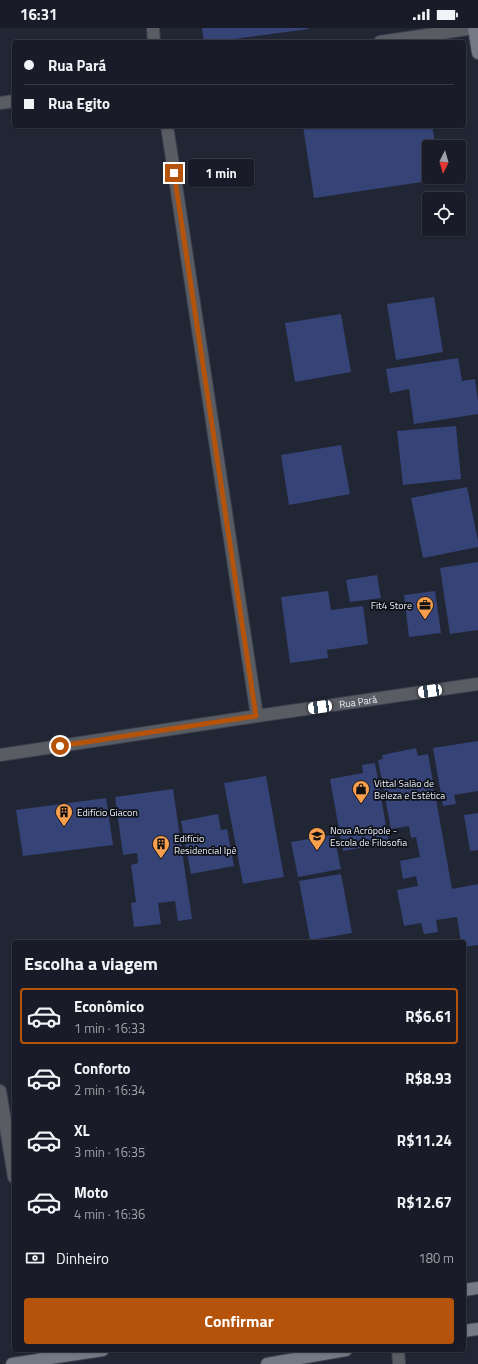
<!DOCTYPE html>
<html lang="pt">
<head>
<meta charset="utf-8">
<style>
  :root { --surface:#191c28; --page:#262934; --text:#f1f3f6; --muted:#9fa1a8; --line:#373a45; --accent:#b45309 }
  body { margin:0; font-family:"Titillium Web",sans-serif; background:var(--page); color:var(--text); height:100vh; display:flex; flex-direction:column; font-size:15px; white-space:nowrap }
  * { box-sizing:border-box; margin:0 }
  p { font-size:13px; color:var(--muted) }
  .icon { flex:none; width:22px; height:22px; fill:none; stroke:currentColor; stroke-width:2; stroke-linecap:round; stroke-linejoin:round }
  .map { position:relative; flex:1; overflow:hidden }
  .details { position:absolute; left:12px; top:912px; width:454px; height:412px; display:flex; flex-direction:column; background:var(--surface); border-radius:4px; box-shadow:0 1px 3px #0004,0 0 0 1px var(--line) }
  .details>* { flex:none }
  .top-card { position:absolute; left:12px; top:12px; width:454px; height:88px; border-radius:4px; box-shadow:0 1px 3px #0004,0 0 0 1px var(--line); display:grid; align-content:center; height:88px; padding:0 12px; background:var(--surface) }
  .needle { width:26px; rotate:185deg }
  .tools { position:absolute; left:422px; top:112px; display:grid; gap:8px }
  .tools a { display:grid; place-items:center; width:44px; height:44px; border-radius:4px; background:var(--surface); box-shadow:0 1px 3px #0004,0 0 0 1px var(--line); font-size:20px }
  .end { position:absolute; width:18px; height:18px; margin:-9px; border:5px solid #b45309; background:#fff; box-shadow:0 0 0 2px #fff }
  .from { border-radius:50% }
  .bubble { position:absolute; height:28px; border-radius:4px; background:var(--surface); box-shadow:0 1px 3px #0004,0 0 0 1px var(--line); font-size:13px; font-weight:700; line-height:28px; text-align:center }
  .car { position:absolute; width:12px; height:24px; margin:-12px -6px; border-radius:5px; box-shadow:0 0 3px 1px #0007; background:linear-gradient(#fff 24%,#345 0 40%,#fff 0 76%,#345 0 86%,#fff 0) }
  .top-card b { display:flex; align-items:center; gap:14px; height:38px; font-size:15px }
  .top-card b+b { border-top:1px solid var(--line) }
  .top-card i { width:10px; height:10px; background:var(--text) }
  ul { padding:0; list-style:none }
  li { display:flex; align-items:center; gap:12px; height:56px; margin:0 8px 6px; padding:0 4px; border:2px solid transparent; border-radius:4px }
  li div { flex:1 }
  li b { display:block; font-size:15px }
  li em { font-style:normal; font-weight:700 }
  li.selected { border-color:var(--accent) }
  li>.icon { width:36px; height:36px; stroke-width:1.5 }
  h2 { padding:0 12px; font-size:18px; line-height:48px }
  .pay { display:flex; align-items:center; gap:10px; height:44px; padding:0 12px; font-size:15px }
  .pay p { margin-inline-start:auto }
  .primary-button { display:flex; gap:8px; margin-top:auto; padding:8px 12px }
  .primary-button a { flex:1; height:46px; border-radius:4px; background:var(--accent); color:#fff; font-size:16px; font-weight:700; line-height:46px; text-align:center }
  .status { display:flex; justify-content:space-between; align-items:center; height:28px; padding:0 20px; background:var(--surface); direction:ltr }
  .status svg { height:11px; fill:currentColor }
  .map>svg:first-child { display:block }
  .building { fill:#354377 }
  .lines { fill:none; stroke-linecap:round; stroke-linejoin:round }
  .lane-casing { stroke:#3d4250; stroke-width:14 }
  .street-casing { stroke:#3d4250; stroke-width:14 }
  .secondary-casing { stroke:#3d4250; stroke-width:14 }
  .lane { stroke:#595c63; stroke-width:12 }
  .street { stroke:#595c63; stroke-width:12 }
  .secondary { stroke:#757985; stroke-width:12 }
  .route { stroke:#b45309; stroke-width:5 }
  .labels { text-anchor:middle; stroke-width:3.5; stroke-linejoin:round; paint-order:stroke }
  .poi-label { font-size:10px; fill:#eaeef8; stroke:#0d1016; text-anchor:start }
  .street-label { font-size:10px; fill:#eaeef8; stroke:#0d1016 }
</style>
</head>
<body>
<div class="status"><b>16:31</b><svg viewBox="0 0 49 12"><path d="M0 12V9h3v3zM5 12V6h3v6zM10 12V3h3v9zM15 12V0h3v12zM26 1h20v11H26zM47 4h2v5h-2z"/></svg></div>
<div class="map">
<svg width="478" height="1336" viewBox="0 0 478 1336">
  <rect width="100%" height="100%" fill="#212635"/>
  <path class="building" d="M202,0h107v1l-97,13h-8z
    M303,98h129l4,21h-7v30h13v2l-128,19z
    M434,269l9,55 -47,8 -9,-56z
    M341,286l10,58 -56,10 -10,-59z
    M458,330l4,23 13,-2 3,22v13l-64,10 -5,-35 -19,4 -4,-24z
    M456,398l5,53 -58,6 -6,-54z
    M341,417l9,49 -61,11 -8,-50z
    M467,459l11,54v6l-55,11 -12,-60z
    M478,534v68l-28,4 -10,-66z
    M377,547l4,23 -31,4 -4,-22z
    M328,563l3,19 32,-4 5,38 -41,6 1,8 -38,5 -9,-66z
    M435,563l6,42 -32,4 -5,-42z
    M478,713v50l-24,4 2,9 -13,2 -10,-58z
    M416,720l2,8 10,-2 24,135 26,-5v61l-14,2v-5h-3l-4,-25 -21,3 2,12 -14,2 -3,-11 -17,3 -7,-36 21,-4 -2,-10 -13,3 -3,-18 20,-4 -4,-20 -5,1 -2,-12 -18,3 -13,-69 5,-1 -1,-4z
    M375,735l14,80 -46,8 -13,-72 33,-6 -1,-8z
    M266,748l18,101 -41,7 -19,-101z
    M173,761l19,130 -14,2 -3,-20 -17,2 3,21 -27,3 -3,-24 5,-1 -5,-37 7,-2 -1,-10 -14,2 -8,-58z
    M106,770l7,47 -90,11 -7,-46z
    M478,785v37l-8,1 -6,-36z
    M218,786l3,16 6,-1 7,37 -43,8 -10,-53z
    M334,807l7,34 -43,8 -7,-35z
    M341,846l11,59 -42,7 -11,-59z"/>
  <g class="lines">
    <defs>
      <path id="lane" d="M398,1322l1,14"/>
      <g id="street">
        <path d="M153,0l1,14"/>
        <path d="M380,14l94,-14"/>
        <path d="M0,75l14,-2"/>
        <path d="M167,98l90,590"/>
        <path id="s1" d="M0,727l257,-39 221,-32"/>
        <path d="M0,1063l14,86"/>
        <path d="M42,1322l2,14"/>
      </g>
      <path id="secondary" d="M474,0l4,25
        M464,1262l14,-2
        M464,1303l14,-2
        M12,1336l91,-14
        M267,1336l79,-14"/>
    </defs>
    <use href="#lane" class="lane-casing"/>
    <use href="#street" class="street-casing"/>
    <use href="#secondary" class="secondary-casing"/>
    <use href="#lane" class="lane"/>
    <use href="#street" class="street"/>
    <use href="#secondary" class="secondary"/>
  </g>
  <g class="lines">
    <path class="route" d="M60,718l196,-30 -82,-543"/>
  </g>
  <defs>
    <symbol id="office-pin" viewBox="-11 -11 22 30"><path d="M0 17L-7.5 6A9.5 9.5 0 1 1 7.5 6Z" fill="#f99f4d" stroke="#0d1016"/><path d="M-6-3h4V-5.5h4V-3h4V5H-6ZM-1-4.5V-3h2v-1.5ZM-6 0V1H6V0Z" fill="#111"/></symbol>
    <symbol id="shop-pin" viewBox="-11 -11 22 30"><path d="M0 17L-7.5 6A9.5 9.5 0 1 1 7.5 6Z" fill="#f99f4d" stroke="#0d1016"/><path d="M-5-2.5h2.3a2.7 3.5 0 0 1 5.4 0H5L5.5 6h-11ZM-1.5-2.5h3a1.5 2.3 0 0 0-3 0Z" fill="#111"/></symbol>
    <symbol id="building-pin" viewBox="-11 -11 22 30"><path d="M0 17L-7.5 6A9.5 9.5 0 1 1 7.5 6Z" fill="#f99f4d" stroke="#0d1016"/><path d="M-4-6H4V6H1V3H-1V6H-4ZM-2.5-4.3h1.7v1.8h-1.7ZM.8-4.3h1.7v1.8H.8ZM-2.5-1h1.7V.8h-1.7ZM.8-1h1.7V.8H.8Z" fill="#111"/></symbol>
    <symbol id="school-pin" viewBox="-11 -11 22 30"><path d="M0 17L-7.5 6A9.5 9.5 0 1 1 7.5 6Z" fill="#f99f4d" stroke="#0d1016"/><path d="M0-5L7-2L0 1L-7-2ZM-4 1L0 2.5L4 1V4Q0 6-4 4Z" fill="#111"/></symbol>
  </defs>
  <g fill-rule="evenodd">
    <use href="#office-pin" x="415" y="567" width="20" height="27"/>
    <use href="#shop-pin" x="351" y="751" width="20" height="27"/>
    <use href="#building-pin" x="54" y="774" width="20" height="27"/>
    <use href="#school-pin" x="307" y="798" width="20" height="27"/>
    <use href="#building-pin" x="151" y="806" width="20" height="27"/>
  </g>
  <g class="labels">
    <g class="poi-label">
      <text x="412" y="581" text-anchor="end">Fit4 Store</text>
      <text x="374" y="759">Vittal Salão de<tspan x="374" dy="12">Beleza e Estética</tspan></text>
      <text x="77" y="788">Edifício Giacon</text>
      <text x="330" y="806">Nova Acrópole -<tspan x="330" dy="12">Escola de Filosofia</tspan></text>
      <text x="174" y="814">Edifício<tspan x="174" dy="12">Residencial Ipê</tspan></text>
    </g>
    <g class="street-label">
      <text dy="4" stroke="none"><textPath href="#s1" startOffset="362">Rua Pará</textPath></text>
    </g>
  </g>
</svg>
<div class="tools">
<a><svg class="needle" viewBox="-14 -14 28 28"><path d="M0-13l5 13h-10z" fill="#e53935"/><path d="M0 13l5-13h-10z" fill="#9fa1a8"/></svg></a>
<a><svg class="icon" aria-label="locate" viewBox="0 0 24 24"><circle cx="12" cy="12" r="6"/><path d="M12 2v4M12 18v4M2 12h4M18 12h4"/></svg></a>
</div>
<i class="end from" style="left:60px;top:718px"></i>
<i class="end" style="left:174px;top:145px"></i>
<div class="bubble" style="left:188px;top:131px;width:66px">1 min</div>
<i class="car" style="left:430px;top:663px;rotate:262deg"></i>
<i class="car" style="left:320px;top:679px;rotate:262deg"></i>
<div class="top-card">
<b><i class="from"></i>Rua Pará</b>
<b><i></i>Rua Egito</b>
</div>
<section class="details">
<h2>Escolha a viagem</h2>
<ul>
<li class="selected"><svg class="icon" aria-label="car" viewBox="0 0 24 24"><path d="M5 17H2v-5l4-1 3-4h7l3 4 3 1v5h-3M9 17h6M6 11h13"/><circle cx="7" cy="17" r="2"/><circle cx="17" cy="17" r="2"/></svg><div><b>Econômico</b><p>1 min · 16:33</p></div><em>R$6.61</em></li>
<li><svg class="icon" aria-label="car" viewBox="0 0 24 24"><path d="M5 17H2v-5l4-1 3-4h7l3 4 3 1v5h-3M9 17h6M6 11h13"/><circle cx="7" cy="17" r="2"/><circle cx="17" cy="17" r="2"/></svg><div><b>Conforto</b><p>2 min · 16:34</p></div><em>R$8.93</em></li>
<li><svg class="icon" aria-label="car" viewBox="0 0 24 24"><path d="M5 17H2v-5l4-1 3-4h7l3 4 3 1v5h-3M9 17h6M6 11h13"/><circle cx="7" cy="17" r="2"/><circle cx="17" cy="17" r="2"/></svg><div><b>XL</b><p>3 min · 16:35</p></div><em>R$11.24</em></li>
<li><svg class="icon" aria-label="car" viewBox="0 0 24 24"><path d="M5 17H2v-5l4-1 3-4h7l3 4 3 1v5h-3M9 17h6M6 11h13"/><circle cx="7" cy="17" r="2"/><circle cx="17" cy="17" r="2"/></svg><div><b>Moto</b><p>4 min · 16:36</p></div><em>R$12.67</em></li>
</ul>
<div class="pay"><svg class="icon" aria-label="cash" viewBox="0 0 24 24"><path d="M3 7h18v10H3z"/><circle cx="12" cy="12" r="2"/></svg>Dinheiro<p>180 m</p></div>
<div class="primary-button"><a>Confirmar</a></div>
</section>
</div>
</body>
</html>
